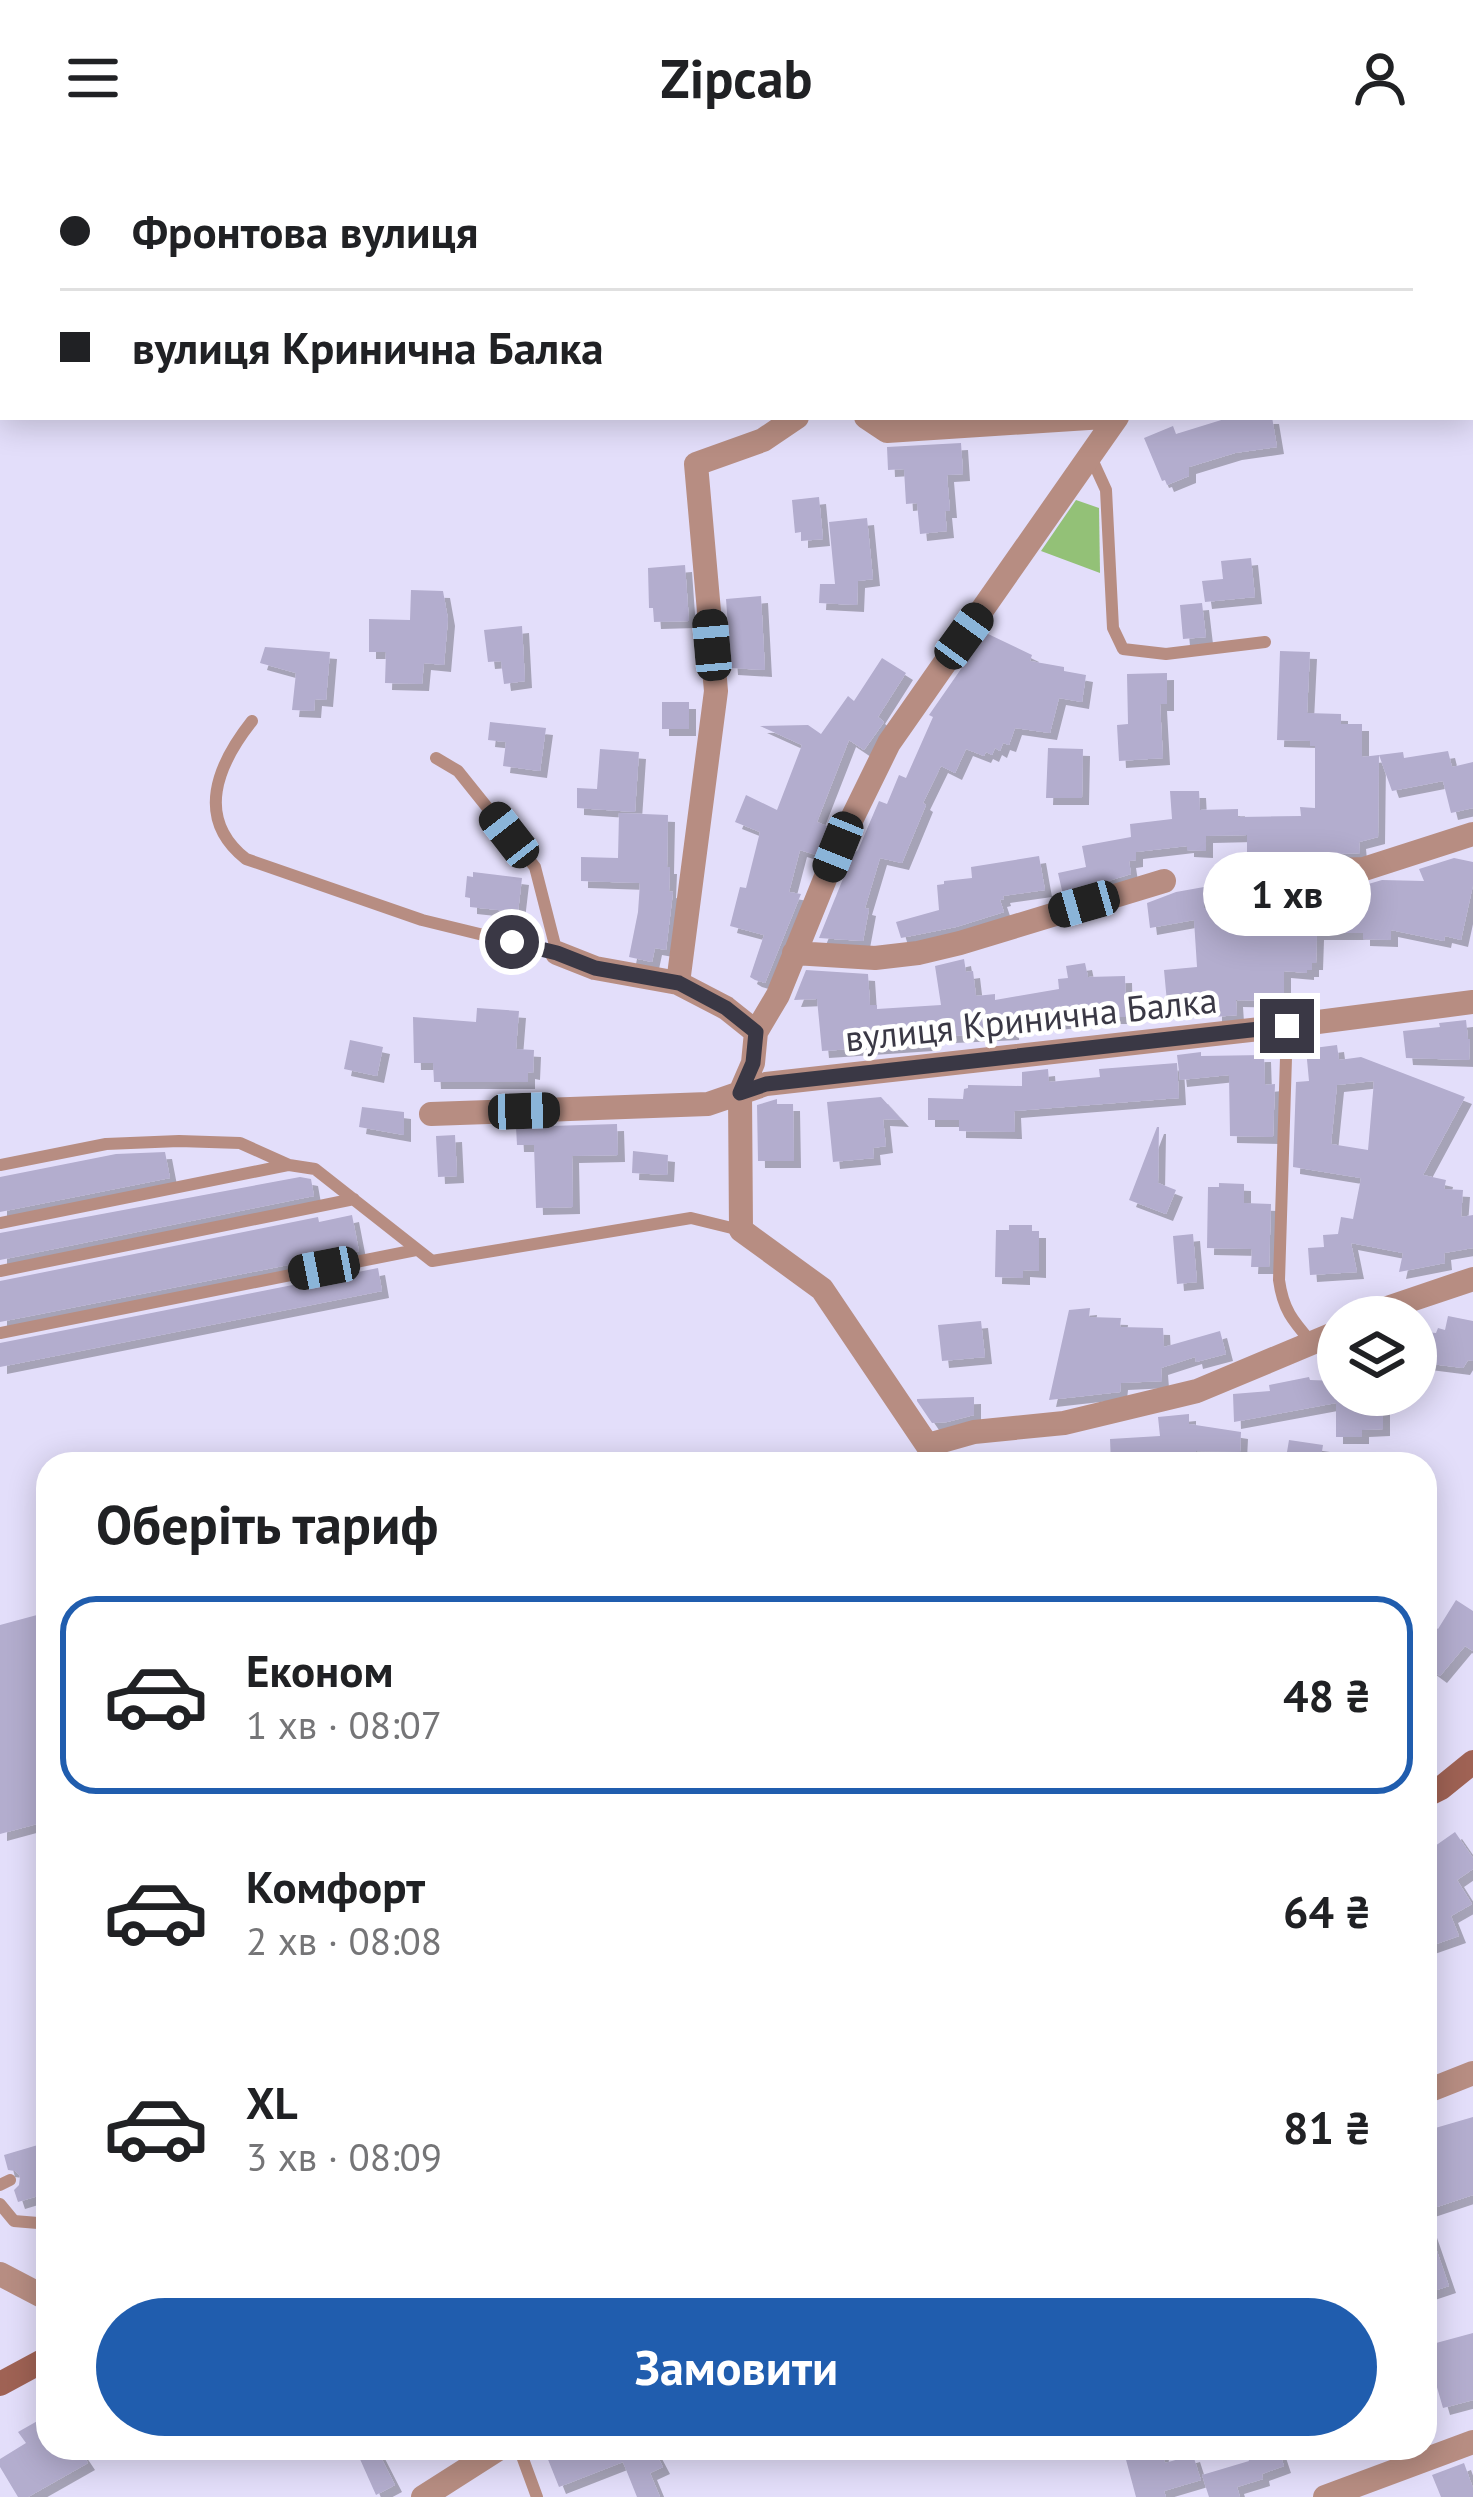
<!DOCTYPE html>
<html lang="uk">
<head>
<meta charset="utf-8">
<style>
  :root { --surface:#fff; --page:#f2f2f2; --text:#202124; --muted:#757577; --line:#e0e0e0; --accent:#205dae }
  body { margin:0; font-family:"PT Sans",sans-serif; background:var(--page); color:var(--text); height:100vh; display:flex; flex-direction:column; font-size:45px; white-space:nowrap }
  * { box-sizing:border-box; margin:0 }
  p { font-size:39px; color:var(--muted) }
  .icon { flex:none; width:66px; height:66px; fill:none; stroke:currentColor; stroke-width:2; stroke-linecap:round; stroke-linejoin:round }
  .map { position:relative; flex:1; overflow:hidden }
  .details { position:absolute; left:36px; top:1296px; width:1401px; height:1008px; display:flex; flex-direction:column; background:var(--surface); border-radius:36px; box-shadow:0 6px 30px #0003 }
  .details>* { flex:none }
  .guide { position:absolute; left:0px; top:0px; width:1473px; height:264px; box-shadow:0 6px 30px #0003; display:grid; align-content:center; height:264px; padding:0 60px; background:var(--surface) }
  .controls { position:absolute; left:1317px; top:1140px; display:grid; gap:24px }
  .controls a { display:grid; place-items:center; width:120px; height:120px; border-radius:50%; background:var(--surface); box-shadow:0 6px 30px #0003; font-size:60px }
  .end { position:absolute; width:54px; height:54px; margin:-27px; border:15px solid #3a3845; background:#fff; box-shadow:0 0 0 6px #fff }
  .from { border-radius:50% }
  .bubble { position:absolute; height:84px; border-radius:42px; background:var(--surface); box-shadow:0 6px 30px #0003; font-size:39px; font-weight:700; line-height:84px; text-align:center }
  .car { position:absolute; width:36px; height:72px; margin:-36px -18px; border-radius:15px; box-shadow:0 0 9px 3px #0007; background:linear-gradient(#222 24%,#8ab4d8 0 40%,#222 0 76%,#8ab4d8 0 86%,#222 0) }
  .guide b { display:flex; align-items:center; gap:42px; height:114px; font-size:45px }
  .guide b+b { border-top:3px solid var(--line) }
  .guide i { width:30px; height:30px; background:var(--text) }
  ul { padding:0; list-style:none }
  li { display:flex; align-items:center; gap:36px; height:198px; margin:0 24px 18px; padding:0 36px; border:6px solid transparent; border-radius:36px }
  li div { flex:1 }
  li b { display:block; font-size:45px }
  li em { font-style:normal; font-weight:700 }
  li.active { border-color:var(--accent) }
  li>.icon { width:108px; height:108px; stroke-width:1.5 }
  h2 { padding:0 60px; font-size:54px; line-height:144px }
  .action { display:flex; gap:24px; margin-top:auto; padding:24px 60px }
  .action a { flex:1; height:138px; border-radius:72px; background:var(--accent); color:#fff; font-size:48px; font-weight:700; line-height:138px; text-align:center }
  header { display:flex; justify-content:space-between; align-items:center; height:156px; padding:0 60px; background:var(--surface); font-size:54px; font-weight:700 }
  .map>svg:first-child { display:block }
  .green { fill:#93c177 }
  .building { fill:#b3adce; fill-rule:evenodd; filter:url(#shadow) }
  .lines { fill:none; stroke-linecap:round; stroke-linejoin:round }
  .lane { stroke:#b78d82; stroke-width:12 }
  .street { stroke:#b78d82; stroke-width:24 }
  .secondary { stroke:#9f6254; stroke-width:24 }
  .route { stroke:#3a3845; stroke-width:15 }
  .labels { text-anchor:middle; stroke-width:9; stroke-linejoin:round; paint-order:stroke }
  .street-label { font-size:36px; fill:#3a3845; stroke:#fff }
</style>
</head>
<body>
<header><svg class="icon" aria-label="menu" viewBox="0 0 24 24"><path d="M4 6h16M4 12h16M4 18h16"/></svg>Zipcab<svg class="icon" aria-label="person" viewBox="0 0 24 24"><circle cx="12" cy="8" r="4"/><path d="M4 21q1-7 8-7t8 7"/></svg></header>
<div class="map">
<svg width="1473" height="2341" viewBox="0 0 1473 2341">
  <defs>
    <filter id="shadow"><feDropShadow dx="7" dy="7" stdDeviation="0" flood-color="#0004"/></filter>
  </defs>
  <rect width="100%" height="100%" fill="#e3defa"/>
  <path class="green" d="M1076,344l23,8 1,65 -59,-22z"/>
  <path class="building" d="M1231,261h41l5,30 -42,6 -46,14v9l-22,9 -2,-5 -3,1 -18,-43 29,-12 3,8z
    M961,287l2,31 -16,1 3,36h-5l2,20 -27,3 -3,-31 -11,1 -2,-35 -16,1 -1,-23z
    M819,341l4,42 -22,2v-9l-6,1 -3,-33z
    M867,362l6,61 -15,2 -1,24 -38,-2 1,-19h15l-6,-62z
    M1251,402l4,39 -50,5 -3,-21 21,-2 -2,-18z
    M685,409l4,56 -35,1 -1,-14h-4l-1,-40z
    M411,434l32,1 5,28 -4,46 -20,-2 -2,21 -37,-1 1,-31h-17v-33l41,1z
    M761,440l4,74 -34,-2 -5,-69z
    M1202,447l4,34 -23,2 -3,-34z
    M522,470l3,55 -21,3 -3,-23 -13,1 -4,-32z
    M986,477l46,22 -2,6 34,6v4l22,4 -4,27 -23,-4 -9,35 -35,-5 -6,17 -6,-2 -3,8 -5,-3 -3,7 -6,-3 -2,4 -18,-7 -11,24 -14,-7 -18,37 3,2 -24,58 -22,-5 -15,50 4,1 -6,32 -44,-3 34,-84 5,-4 21,-49 8,3 12,-29 7,3 27,-61 -4,-2z
    M265,491l65,5 -4,48 -11,-1 -1,12 -22,-1 4,-37 -36,-10z
    M1280,495l30,1 -3,61 34,1v10h21v33l17,-2 -1,82 -19,5 1,11 -113,4v-22l-41,1v15l-19,-1v-4l-51,6v8l-7,1 2,13 -68,21 -5,-22 28,-6 -4,-21 49,-9 -1,-13 42,-5 -2,-28h29l1,19 38,-1v8l63,-1 -1,-9 15,1v-62h-5v-5l-33,-1z
    M882,502l24,15 -28,44 6,5 -20,28 -15,-10 -32,82 10,4 -11,29 -16,-5 -11,42 12,2 -36,89 -10,-3 -5,-3 14,-42 -34,-9 10,-39 6,1 14,-56 -25,-10 11,-27 31,15 25,-65 -42,-19 48,-1 13,9 27,-38 6,5z
    M1167,517v31h-7l3,54 -44,3 -2,-36 11,-1 -1,-50z
    M662,546h27v27h-27z
    M490,566l56,6 -6,43 -37,-5 3,-24 -18,-2z
    M1048,592l35,1 -1,49h-36z
    M600,593l39,3 -4,60 -58,-4v-20l20,1z
    M1448,595l4,16 21,-5v46l-22,5 -8,-32 -51,10 -13,-36 24,-3 1,6z
    M619,657l49,2 -1,52h3l-1,24 4,1 -7,58 -11,-2 -3,14 -23,-5 9,-45 2,-29 -59,-2v-24l37,1z
    M1039,700l6,34 -42,6 1,3 -4,1 4,12 -48,15 -55,11 -5,-16 43,-12 -2,-25 7,-1v-3l28,-3 -1,-11z
    M1454,702l19,4v23l-12,55 -16,-4 -1,5 -53,-11v10l-28,-1v-6h-46l-1,30h-4v7h-5v3l-23,-2v30l-48,-1 1,15 -22,2v-9l-47,5 -4,-43 33,-3 -3,-47 -44,8 -3,-25 29,-11 28,-5v21l42,2 -1,-21 120,-4 17,-5 42,1 -5,-12z
    M473,716l49,6 -4,34 -48,-5v-9l-5,-1 2,-21 6,1z
    M964,803l2,13 7,-1 3,25 19,-2v6l64,-11 -1,-10 10,-1 -2,-12 19,-3 3,14 37,-1 1,41h-29l-85,12v4l-86,4v7l-104,7 -5,-52 -23,1 12,-30 62,4 2,31h7v4l64,-4 -6,-39z
    M477,852l42,3 -3,38 18,1 -1,23 -5,-1v10h-94l-1,-19h-19l-1,-46 63,5z
    M1466,864l2,19h2l-1,21 -63,-2 -3,-27 37,-4 -1,-4z
    M350,884l33,7 -6,29 -33,-7z
    M1337,889l2,15 22,-3 104,40 -42,78 23,5 -2,9 19,1 -2,27 12,-2v33l-29,5 1,10 -46,9 4,-19 -52,-10 6,29 -47,3 -2,-27 16,-1 -1,-12 15,-1 3,-17 12,2 8,-41 -68,-11 3,-85 13,-1 -3,-32zM1374,925l-6,69 -37,-6 6,-59z
    M1201,896v4l63,-1 1,30 10,-1 -2,53 -43,-1 -1,-61 -49,5 -3,-25z
    M1177,907l2,35 -165,13 1,21 -56,-1v-11h-31v-22l35,1 1,-10 4,-1v-3l54,1v-14l26,-3 1,13 51,-5 -1,-8z
    M881,941l21,23 -19,-1 3,27 -13,2 1,10 -41,4 -6,-60z
    M777,943v5h16l1,57h-36l-1,-56z
    M362,951l42,5v23l-45,-8z
    M617,968l1,31 -46,1 1,51 -37,1 -2,-63h-17l-1,-18z
    M1157,971h2l-1,56 18,7 -10,24 -37,-14z
    M455,979l2,41 -19,1 -2,-41z
    M633,995l35,4 -1,20 -35,-2z
    M165,996l5,26 -170,34v-35l116,-23z
    M300,1021l11,2 3,17 -314,64v-27z
    M1219,1027l25,1v19l27,1 -2,63h-18l1,-18 -45,-1 1,-61h11z
    M352,1059l7,36 -359,71v-41l318,-64 1,5z
    M1009,1069h23v6h7v40l-16,-1v8l-28,-1 1,-47h13z
    M1193,1078l4,48 -20,2 -4,-48z
    M378,1112l4,23 -382,76v-24z
    M1090,1152l-1,9 32,1 -1,9 43,1 1,19 56,-16 6,23 -30,8 -1,-5 -34,11 1,13 -41,2 -1,9 -71,8 20,-90z
    M1448,1160l25,5v40l-5,-1 -5,8 -47,-6v-31l20,2 2,-5 7,2z
    M981,1165l4,36 -43,4 -4,-36z
    M1309,1221l1,3 28,1v14h24v7h21v27l-21,1v7h-26v-34l-102,19 -1,-28 37,-3 -1,-6z
    M974,1241v18l-27,7 -15,1 -15,-22v-2z
    M1189,1258v10l52,8 -1,20 -44,-1 -4,13h-81l-1,-25 50,-3 -2,-19z
    M1289,1284l34,5 -3,19h-35z
    M1456,1444l17,11v40l-8,-5 -25,30 -15,-11v-46l13,10z
    M48,1456v209l-48,13v-209z
    M1455,1676l18,26v11l-16,11 15,24 -21,12 8,20 -34,12v-95z
    M1473,1961v78l-48,16v-25l6,-2 -6,-16v-37z
    M48,1986v51l-30,9 -4,-12 5,-5 1,-9 -5,-5 -7,-1 -4,-15z
    M1428,2069l21,61 -24,8v-68z
    M1473,2177v67l-30,8 -11,-38 -7,2v-26z
    M48,2259v33h30l10,15 -60,34h-10l-18,-30v-8l26,-16 -8,-11z
    M355,2292h21l19,37 -19,10z
    M569,2292h87l-2,2 9,17 -13,6 10,24h-23l-14,-35 -64,25 -12,-30z
    M1154,2292h6l5,15 28,-8 8,25 -37,11 2,6h-30l-11,-41z
    M1245,2292h33l6,18 -22,8 1,5 -26,8 3,10h-31l-7,-22 47,-14z
    M1464,2307l9,25v9h-32l-9,-22z"/>
  <g class="lines">
    <path class="lane" d="M1282,3l2,-3
      M1090,299l16,35 7,138 10,21 43,5 99,-12
      M252,565c-34,43 -58,97 -6,138l176,61 135,33 -22,-86 -77,-96 -22,-13
      M1287,870l-8,254c4,30 14,41 33,63
      M0,1009l106,-21 73,-3 61,2 49,22 26,4 117,92 259,-43 49,12
      M0,1067l288,-58
      M0,1115l354,-72
      M0,1177l416,-83
      M0,2029l10,-5
      M0,2048l14,17 24,2 10,-4
      M519,2292l18,49"/>
    <path class="street" d="M1470,154l3,-1
      M866,261l21,14 217,-14
      M1249,717l115,-4 109,-35
      M557,797l38,15 83,15 48,25 30,24
      M794,797l81,5 43,-5 42,-10 204,-62
      M678,827l38,-292 -20,-227 67,-24 34,-23
      M431,958l277,-10 58,-20 521,-58 186,-24
      M1369,1161l21,-10 83,-28
      M928,1289l46,-13 90,-9 133,-32 141,-59
      M940,1308l-118,-175 -81,-59 -1,-137 13,-30 3,-31 22,-37 60,-148 51,-104 228,-326
      M1425,1936l48,-19
      M0,2118l48,25
      M423,2341l77,-49
      M1325,2341l148,-55"/>
    <path class="secondary" d="M1425,1640l16,-8 32,-26
      M0,2228l48,-26"/>
  </g>
  <g class="lines">
    <path class="route" d="M512,786l45,11 38,15 84,15 47,25 30,24 -3,31 -13,30 26,-9 521,-58"/>
  </g>
  <g class="labels">
    <g class="street-label">
      <text transform="translate(1031 863) rotate(-6)" y="13">вулиця Кринична Балка</text>
    </g>
  </g>
</svg>
<div class="controls">
<a><svg class="icon" aria-label="layers" viewBox="0 0 24 24"><path d="M12 4l9 5-9 5-9-5zM3 14l9 5 9-5"/></svg></a>
</div>
<i class="end from" style="left:512px;top:786px"></i>
<i class="end" style="left:1287px;top:870px"></i>
<div class="bubble" style="left:1203px;top:696px;width:168px">1 хв</div>
<i class="car" style="left:964px;top:480px;rotate:36deg"></i>
<i class="car" style="left:712px;top:489px;rotate:355deg"></i>
<i class="car" style="left:509px;top:679px;rotate:322deg"></i>
<i class="car" style="left:838px;top:691px;rotate:202deg"></i>
<i class="car" style="left:1084px;top:748px;rotate:254deg"></i>
<i class="car" style="left:524px;top:955px;rotate:88deg"></i>
<i class="car" style="left:324px;top:1112px;rotate:259deg"></i>
<div class="guide">
<b><i class="from"></i>Фронтова вулиця</b>
<b><i></i>вулиця Кринична Балка</b>
</div>
<section class="details">
<h2>Оберіть тариф</h2>
<ul>
<li class="active"><svg class="icon" aria-label="car" viewBox="0 0 24 24"><path d="M5 17H2v-5l4-1 3-4h7l3 4 3 1v5h-3M9 17h6M6 11h13"/><circle cx="7" cy="17" r="2"/><circle cx="17" cy="17" r="2"/></svg><div><b>Економ</b><p>1 хв · 08:07</p></div><em>48 ₴</em></li>
<li><svg class="icon" aria-label="car" viewBox="0 0 24 24"><path d="M5 17H2v-5l4-1 3-4h7l3 4 3 1v5h-3M9 17h6M6 11h13"/><circle cx="7" cy="17" r="2"/><circle cx="17" cy="17" r="2"/></svg><div><b>Комфорт</b><p>2 хв · 08:08</p></div><em>64 ₴</em></li>
<li><svg class="icon" aria-label="car" viewBox="0 0 24 24"><path d="M5 17H2v-5l4-1 3-4h7l3 4 3 1v5h-3M9 17h6M6 11h13"/><circle cx="7" cy="17" r="2"/><circle cx="17" cy="17" r="2"/></svg><div><b>XL</b><p>3 хв · 08:09</p></div><em>81 ₴</em></li>
</ul>
<div class="action"><a>Замовити</a></div>
</section>
</div>
</body>
</html>
